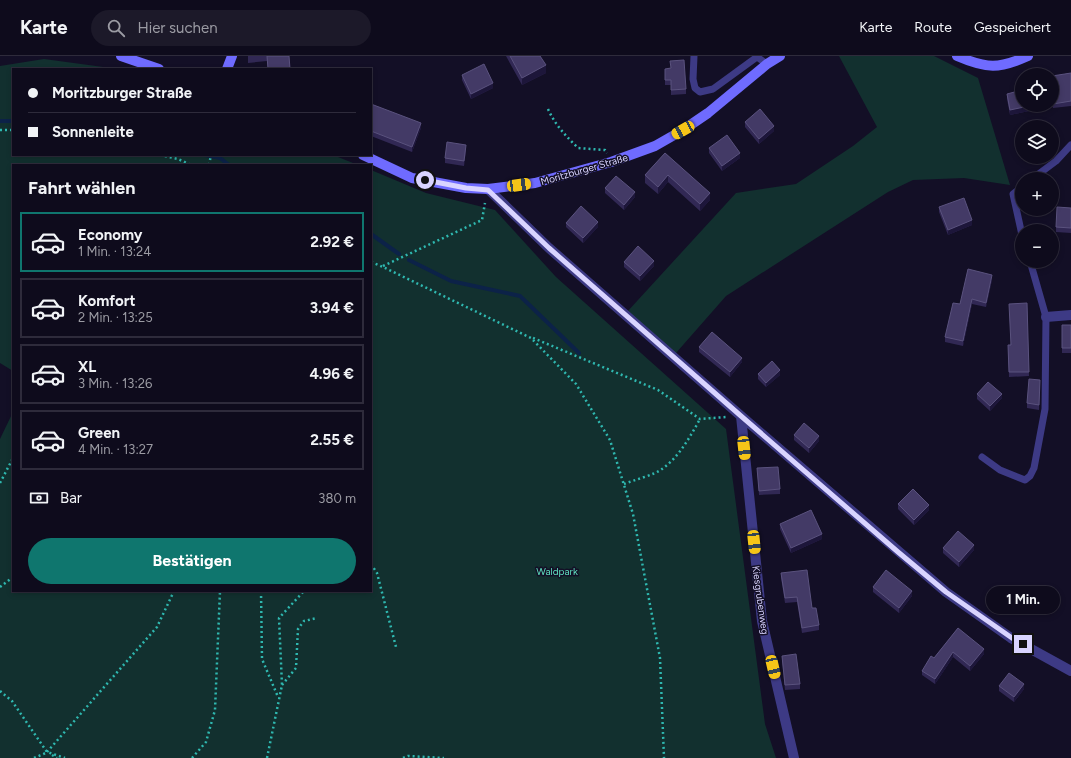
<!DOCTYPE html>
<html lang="de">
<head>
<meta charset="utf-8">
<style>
  :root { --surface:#0e0b1c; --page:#1c1929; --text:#f1f3f6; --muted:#9b9ba3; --line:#2e2b3b; --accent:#0f766e }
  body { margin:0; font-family:Figtree,sans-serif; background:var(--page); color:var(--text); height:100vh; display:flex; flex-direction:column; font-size:15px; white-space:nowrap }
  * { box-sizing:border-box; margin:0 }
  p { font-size:13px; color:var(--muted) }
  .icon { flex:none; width:22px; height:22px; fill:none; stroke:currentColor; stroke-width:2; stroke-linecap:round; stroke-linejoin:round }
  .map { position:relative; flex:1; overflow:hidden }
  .panel { position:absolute; left:12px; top:108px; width:360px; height:428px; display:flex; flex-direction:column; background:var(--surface); border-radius:0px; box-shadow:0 2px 6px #0003,0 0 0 1px var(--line) }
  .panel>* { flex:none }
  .guide { position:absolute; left:12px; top:12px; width:360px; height:88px; border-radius:0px; box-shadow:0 2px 6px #0003,0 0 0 1px var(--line); display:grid; align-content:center; height:88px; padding:0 16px; background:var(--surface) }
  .buttons { position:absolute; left:1015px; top:12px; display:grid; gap:8px }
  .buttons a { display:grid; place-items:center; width:44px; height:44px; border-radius:50%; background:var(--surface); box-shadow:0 2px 6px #0003,0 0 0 1px var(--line); font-size:20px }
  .end { position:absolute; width:18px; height:18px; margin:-9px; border:5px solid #d9d4ff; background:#111; box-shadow:0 0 0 2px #111 }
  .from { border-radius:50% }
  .bubble { position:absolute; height:28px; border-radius:14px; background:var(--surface); box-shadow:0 2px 6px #0003,0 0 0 1px var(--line); font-size:13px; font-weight:700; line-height:28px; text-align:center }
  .car { position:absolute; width:12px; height:24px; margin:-12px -6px; border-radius:5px; box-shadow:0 0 3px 1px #0007; background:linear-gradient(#f5c518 24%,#345 0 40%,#f5c518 0 76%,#345 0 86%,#f5c518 0) }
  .guide b { display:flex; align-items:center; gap:14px; height:38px; font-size:15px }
  .guide b+b { border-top:1px solid var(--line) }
  .guide i { width:10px; height:10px; background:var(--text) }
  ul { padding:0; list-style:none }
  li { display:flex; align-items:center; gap:12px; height:60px; margin:0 8px 6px; padding:0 8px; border:2px solid var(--line); border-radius:0px }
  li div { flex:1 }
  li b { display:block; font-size:15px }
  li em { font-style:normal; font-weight:700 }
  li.active { border-color:var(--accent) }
  li>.icon { width:36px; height:36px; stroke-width:1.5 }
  h2 { padding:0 16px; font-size:18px; line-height:48px }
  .pay { display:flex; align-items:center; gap:10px; height:44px; padding:0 16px; font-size:15px }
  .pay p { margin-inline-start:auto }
  .cta { display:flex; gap:8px; margin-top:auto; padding:8px 16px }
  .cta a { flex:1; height:46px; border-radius:24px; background:var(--accent); color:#fff; font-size:16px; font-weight:700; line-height:46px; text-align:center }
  header { display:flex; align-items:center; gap:24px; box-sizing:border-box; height:56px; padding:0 20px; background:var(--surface); border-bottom:1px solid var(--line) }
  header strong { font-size:19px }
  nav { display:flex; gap:22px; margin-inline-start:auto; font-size:14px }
  .search { width:280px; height:36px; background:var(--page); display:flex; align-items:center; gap:10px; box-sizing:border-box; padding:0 14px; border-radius:22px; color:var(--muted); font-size:15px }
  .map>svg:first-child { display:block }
  .green { fill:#12302f }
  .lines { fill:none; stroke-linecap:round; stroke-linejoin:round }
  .stream { stroke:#0c2248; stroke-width:4 }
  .path { stroke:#2fb8b0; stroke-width:2.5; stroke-dasharray:2 3; stroke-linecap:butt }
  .lane { stroke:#3d3a85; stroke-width:7 }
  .street { stroke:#3d3a85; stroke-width:10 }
  .secondary { stroke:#6f6bff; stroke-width:10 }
  .wall { fill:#312854 }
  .shaded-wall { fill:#1d163a }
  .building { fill:#433a66; stroke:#5a527e }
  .route { stroke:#d9d4ff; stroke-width:5 }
  .labels { text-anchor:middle; stroke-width:3; stroke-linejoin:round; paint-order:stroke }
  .street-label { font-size:10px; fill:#d9d4ff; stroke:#130f26 }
  .park-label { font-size:10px; fill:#5fe0c0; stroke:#130f26 }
</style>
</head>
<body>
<header>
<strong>Karte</strong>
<div class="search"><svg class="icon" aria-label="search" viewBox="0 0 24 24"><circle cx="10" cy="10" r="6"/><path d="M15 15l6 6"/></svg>Hier suchen</div>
<nav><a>Karte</a><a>Route</a><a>Gespeichert</a></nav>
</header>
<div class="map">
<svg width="1071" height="702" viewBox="0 0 1071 702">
  <rect width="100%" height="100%" fill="#130f26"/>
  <path class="green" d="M839,0h95l44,22 32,107 -46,-7 -51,2 -25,12 -162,104 -50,57 -49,-41 109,-119 60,-9 57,-38 24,-19z
    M44,3l74,10h-105v86h320l25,10h-345v206l-13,-8v-297z
    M371,114l55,23 69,17 61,67 170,152 39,295 11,34h-776v-319l13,-27v179h358z"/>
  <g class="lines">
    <path class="stream" d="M0,65h13
      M205,99l15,3 9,7
      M371,178l28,20
      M409,204l42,21 69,15 59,57"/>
    <path class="path" d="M548,53c7,16 18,27 30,39l27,2 2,3
      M0,74h13
      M160,99l18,4 13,6
      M209,109l2,-10
      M371,206l12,5 148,71 45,46 34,56 23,74 27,144 4,100
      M383,210l99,-46 3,-17
      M533,282l125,52 42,29 26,-2
      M0,427l13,-25
      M624,428c10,-4 30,-9 38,-15 17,-12 28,-32 38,-50
      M371,508l6,9 19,74
      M0,531l13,-10
      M261,535l1,68 16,38
      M282,629l14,-17 2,-39 6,-8 13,-3
      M0,635l12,10 35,51 18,6
      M47,696l110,-125 17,-36
      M52,699l5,3
      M34,702l14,-6
      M192,702l14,-16 9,-32 5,-119
      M267,702l15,-73 -3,-67 25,-27
      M403,702l5,-2 36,2"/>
    <path class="lane" d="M694,0l-1,23 2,9 5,4 13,-3 44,-32 10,7
      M1032,123l24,-18 15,-16
      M1022,131l-9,7 9,41
      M982,401l18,13 25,10 5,-4 4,-8 11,-59 1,-92 -16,-56"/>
    <path class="street" d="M488,133l61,59 192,168 205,176 65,46 60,33
      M1046,261l25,-2
      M741,360l21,205 32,137"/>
    <path class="secondary" d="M121,0l38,13
      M957,0c30,13 42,13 71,0
      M227,13l5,-13
      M363,99l49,23 54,10 22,1 47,-6 76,-21 44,-16 28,-16 25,-17 59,-49 13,-8"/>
  </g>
  <path class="wall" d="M248,0h41l1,13h-22l-1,-8 -19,2z
    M506,0h34l6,17 -24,12z
    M665,13l21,20v5l-15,1v-10h-6z
    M1071,17v33l-18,2 -1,-6v-26z
    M462,19l31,13 -22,11 -9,-19z
    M1007,38l22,17 -19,4 -3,-16z
    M371,48l50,24 -9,24 -41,-16z
    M745,66l29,9 -15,13 -14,-17z
    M709,92l31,10 -18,13 -13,-18z
    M466,94l-2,16 -19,-3v-5z
    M665,97l45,47 -10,11 -32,-29 -10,12 -13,-11v-8z
    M605,132l30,9 -11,13 -19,-17z
    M939,151l33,18 -24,10 -9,-23z
    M1071,152v25l-15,-1v-5z
    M566,167l32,4 -15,16 -17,-16z
    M624,206l30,4 -14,15 -16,-14z
    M992,224l-6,27 -14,-3 -9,42 -18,-4v-5l15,-33z
    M1027,247l2,73 -20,1 -1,-32h2z
    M1062,269h9v28h-9z
    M699,291l43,15 -12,15 -31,-25z
    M758,318l22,1 -14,12 -8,-8z
    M1040,329l-1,25 -12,-2v-5z
    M977,338l25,4 -12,13 -13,-12z
    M794,379l25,6 -10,12 -15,-13z
    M757,412l23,21v5l-21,1z
    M898,448l31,6 -15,15 -16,-16z
    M780,468l42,15 -31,14 -11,-24z
    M943,492l31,2 -15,17 -16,-14z
    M781,517l31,35 7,17v5l-17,3 -5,-31 -12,1 -4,-25z
    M873,531l39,9 -13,17 -26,-21z
    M958,572l26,26 -14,17 -17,-14 -18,27 -13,-9v-4l12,-13z
    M782,600l18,28v5l-15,1 -3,-29z
    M999,630l25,3 -10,13 -15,-11z"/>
  <path class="shaded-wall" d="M546,9v8l-24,12v-7z
    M493,27v5l-22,11v-5z
    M1029,50v5l-19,4v-5z
    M421,67v5l-9,24v-5z
    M774,70v5l-15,13v-5z
    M466,89v5l-2,16v-5z
    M740,97v5l-18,13v-5z
    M668,119v7l-10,12v-7z
    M635,136v5l-11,13v-5z
    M710,137v7l-10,11v-7z
    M972,164v5l-24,10v-5z
    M598,166v5l-15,16v-5z
    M654,205v5l-14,15v-5z
    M992,219v5l-6,27v-4z
    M972,243v5l-9,42v-5z
    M742,302v4l-12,15v-5z
    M780,314v5l-14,12v-4z
    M1002,338v4l-12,13v-5z
    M819,380v5l-10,12v-5z
    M929,449v5l-15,15v-5z
    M822,478v5l-31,14v-5z
    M974,489v5l-15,17v-5z
    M912,535v5l-13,17v-5z
    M984,593v5l-14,17v-5z
    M953,596v5l-18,27v-5z
    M1024,628v5l-10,13v-5z"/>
  <path class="building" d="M267,0h22l1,13h-22z
    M510,0h30l6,9 -24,13z
    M684,4l2,29 -15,1v-10h-6v-11l6,-1 -1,-7z
    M484,8l9,19 -22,11 -9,-19z
    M1071,17v28l-18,3 -1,-7v-21z
    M1022,34v15h7v1l-19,4 -3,-16z
    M371,48l50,19 -9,24 -41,-16z
    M760,53l14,17 -15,13 -14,-17z
    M727,79l13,18 -18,13 -13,-18z
    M447,86l19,3 -2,16 -19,-3z
    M665,97l45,40 -10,11 -32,-29 -10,12 -13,-12z
    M616,120l19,16 -11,13 -19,-17z
    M964,142l8,22 -24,10 -9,-23z
    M581,150l17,16 -15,16 -17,-15z
    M1057,151l14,1v20l-15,-1z
    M638,190l16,15 -14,15 -16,-14z
    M968,213l24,6 -6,28 -14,-4 -9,42 -18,-4 8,-34 7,1z
    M1027,247l2,69h-20l-1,-27h3l-2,-41z
    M1062,269h9v23h-9z
    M712,276l30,26 -12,14 -31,-25z
    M772,305l8,9 -14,13 -8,-9z
    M1029,323l11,1 -1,25 -12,-2z
    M988,326l14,12 -12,12 -13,-12z
    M804,367l15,13 -10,12 -15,-13z
    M778,411l2,22 -21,2 -2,-23z
    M913,433l16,16 -15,15 -16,-16z
    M811,454l11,24 -31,14 -11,-24z
    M958,475l16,14 -15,17 -16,-14z
    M807,514l5,38h4l3,17 -17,3 -5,-31 -12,1 -4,-25z
    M886,514l26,21 -13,17 -26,-21z
    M958,572l26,21 -14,17 -17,-14 -18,27 -13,-8 9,-15 3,2z
    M796,598l4,30 -15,1 -3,-29z
    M1009,617l15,11 -10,13 -15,-11z"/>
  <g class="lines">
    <path class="route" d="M425,124l41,8 22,2 61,58 192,168 157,136 48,40 66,46 11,6"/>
  </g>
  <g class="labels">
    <g class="street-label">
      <text transform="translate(584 113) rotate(-16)" y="4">Moritzburger Straße</text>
      <text transform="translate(761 544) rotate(82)" y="4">Kiesgrubenweg</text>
    </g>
    <g class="park-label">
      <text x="557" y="519">Waldpark</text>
    </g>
  </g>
</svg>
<div class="buttons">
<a><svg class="icon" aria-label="locate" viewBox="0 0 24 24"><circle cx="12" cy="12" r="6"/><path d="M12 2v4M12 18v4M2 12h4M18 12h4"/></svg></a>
<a><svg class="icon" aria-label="layers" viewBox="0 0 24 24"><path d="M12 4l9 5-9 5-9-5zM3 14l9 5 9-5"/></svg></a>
<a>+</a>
<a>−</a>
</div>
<i class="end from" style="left:425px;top:124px"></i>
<i class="end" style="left:1023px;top:588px"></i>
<div class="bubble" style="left:986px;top:530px;width:74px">1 Min.</div>
<i class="car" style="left:683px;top:74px;rotate:241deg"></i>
<i class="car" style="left:519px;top:129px;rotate:82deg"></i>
<i class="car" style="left:744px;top:392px;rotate:174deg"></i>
<i class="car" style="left:754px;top:486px;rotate:174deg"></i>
<i class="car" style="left:773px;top:611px;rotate:167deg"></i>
<div class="guide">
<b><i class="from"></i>Moritzburger Straße</b>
<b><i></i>Sonnenleite</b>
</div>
<section class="panel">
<h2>Fahrt wählen</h2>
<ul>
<li class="active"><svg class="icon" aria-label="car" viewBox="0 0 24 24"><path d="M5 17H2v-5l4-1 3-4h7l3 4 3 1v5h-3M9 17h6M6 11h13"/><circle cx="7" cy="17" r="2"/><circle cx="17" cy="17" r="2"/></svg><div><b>Economy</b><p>1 Min. · 13:24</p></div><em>2.92 €</em></li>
<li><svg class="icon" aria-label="car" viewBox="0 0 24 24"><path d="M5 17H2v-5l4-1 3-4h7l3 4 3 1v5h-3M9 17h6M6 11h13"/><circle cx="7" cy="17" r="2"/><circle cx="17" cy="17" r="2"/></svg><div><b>Komfort</b><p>2 Min. · 13:25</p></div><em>3.94 €</em></li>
<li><svg class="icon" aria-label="car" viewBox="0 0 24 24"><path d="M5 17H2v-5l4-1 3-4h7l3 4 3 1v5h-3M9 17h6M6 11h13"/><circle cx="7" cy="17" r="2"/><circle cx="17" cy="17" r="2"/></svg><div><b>XL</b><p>3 Min. · 13:26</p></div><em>4.96 €</em></li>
<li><svg class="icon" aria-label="car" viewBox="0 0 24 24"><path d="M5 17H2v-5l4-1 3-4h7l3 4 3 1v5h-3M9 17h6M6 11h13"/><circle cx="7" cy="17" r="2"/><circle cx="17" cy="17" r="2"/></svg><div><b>Green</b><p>4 Min. · 13:27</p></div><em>2.55 €</em></li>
</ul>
<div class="pay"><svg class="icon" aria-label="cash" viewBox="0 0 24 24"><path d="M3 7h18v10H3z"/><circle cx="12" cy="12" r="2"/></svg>Bar<p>380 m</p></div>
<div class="cta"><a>Bestätigen</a></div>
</section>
</div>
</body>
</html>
